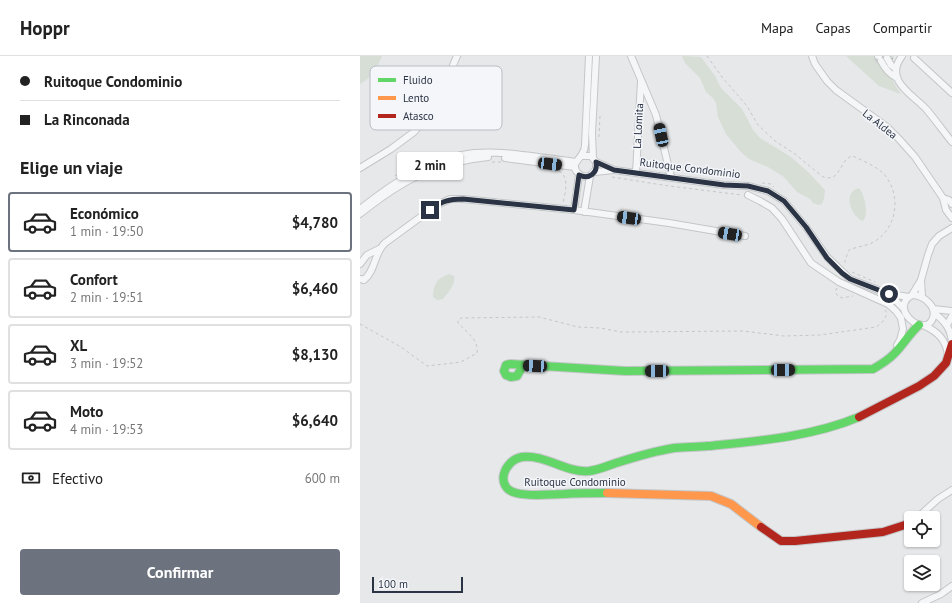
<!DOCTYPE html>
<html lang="es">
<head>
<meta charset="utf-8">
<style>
  :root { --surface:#fff; --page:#f2f2f2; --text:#222; --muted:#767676; --line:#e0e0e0; --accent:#6c737f }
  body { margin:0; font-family:"PT Sans",sans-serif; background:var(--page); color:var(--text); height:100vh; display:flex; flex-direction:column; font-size:15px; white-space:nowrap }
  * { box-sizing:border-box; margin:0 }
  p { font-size:13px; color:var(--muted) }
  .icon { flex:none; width:22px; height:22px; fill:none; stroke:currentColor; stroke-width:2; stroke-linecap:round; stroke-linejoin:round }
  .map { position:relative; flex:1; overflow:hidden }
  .side { display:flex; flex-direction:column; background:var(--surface); width:360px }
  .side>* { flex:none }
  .guide { display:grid; align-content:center; height:88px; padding:0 20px; background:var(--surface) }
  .buttons { position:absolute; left:544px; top:455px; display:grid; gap:8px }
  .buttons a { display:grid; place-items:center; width:36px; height:36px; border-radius:4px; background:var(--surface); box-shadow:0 1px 3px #0004; font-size:20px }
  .scale { position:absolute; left:12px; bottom:10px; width:91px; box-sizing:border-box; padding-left:4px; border:2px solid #2b3445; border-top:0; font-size:11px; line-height:14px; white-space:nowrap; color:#2b3445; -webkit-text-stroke:3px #f4f6f9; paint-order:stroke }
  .end { position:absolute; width:18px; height:18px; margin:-9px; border:5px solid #2b3445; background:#fff; box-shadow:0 0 0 2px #fff }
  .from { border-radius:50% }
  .bubble { position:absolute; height:28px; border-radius:4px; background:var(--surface); box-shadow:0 1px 3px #0004; font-size:13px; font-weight:600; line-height:28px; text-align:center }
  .car { position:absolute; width:12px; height:24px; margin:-12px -6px; border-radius:5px; box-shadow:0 0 3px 1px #0007; background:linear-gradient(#222 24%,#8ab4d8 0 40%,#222 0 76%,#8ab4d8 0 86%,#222 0) }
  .guide b { display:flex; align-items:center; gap:14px; height:38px; font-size:15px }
  .guide b+b { border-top:1px solid var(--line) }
  .guide i { width:10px; height:10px; background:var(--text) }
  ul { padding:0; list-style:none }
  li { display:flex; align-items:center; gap:12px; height:60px; margin:0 8px 6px; padding:0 12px; border:2px solid var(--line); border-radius:4px }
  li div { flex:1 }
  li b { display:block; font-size:15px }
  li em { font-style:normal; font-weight:600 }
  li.current { border-color:var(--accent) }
  li>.icon { width:36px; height:36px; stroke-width:1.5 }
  h2 { padding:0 20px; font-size:18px; line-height:48px }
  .pay { display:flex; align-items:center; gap:10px; height:44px; padding:0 20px; font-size:15px }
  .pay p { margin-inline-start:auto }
  .button { display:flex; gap:8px; margin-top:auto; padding:8px 20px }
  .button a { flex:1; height:46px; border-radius:4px; background:var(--accent); color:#fff; font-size:16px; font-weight:600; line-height:46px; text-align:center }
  header { display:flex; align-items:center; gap:24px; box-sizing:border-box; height:56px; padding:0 20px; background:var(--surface); border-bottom:1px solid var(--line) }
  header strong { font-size:19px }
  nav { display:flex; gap:22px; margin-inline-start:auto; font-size:14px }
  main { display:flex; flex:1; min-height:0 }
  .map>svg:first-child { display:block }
  .green { fill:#d6ded6 }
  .building { fill:#ced0d3; filter:url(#shadow) }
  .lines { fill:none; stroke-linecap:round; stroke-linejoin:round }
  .street-casing { stroke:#c4c6c8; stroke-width:8 }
  .fast-casing { stroke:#c4c6c8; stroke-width:10 }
  .slow-casing { stroke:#c4c6c8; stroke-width:10 }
  .jam-casing { stroke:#c4c6c8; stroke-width:10 }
  .path { stroke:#c5c6ca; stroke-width:1; stroke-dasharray:3 3; stroke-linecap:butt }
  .street { stroke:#f5f6f7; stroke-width:6 }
  .fast { stroke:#63d668; stroke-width:8 }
  .slow { stroke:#ff974d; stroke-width:8 }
  .jam { stroke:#b3261e; stroke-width:8 }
  .route { stroke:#2b3445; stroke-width:5 }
  .labels { text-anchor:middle; stroke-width:3; stroke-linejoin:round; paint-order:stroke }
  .street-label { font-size:11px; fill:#2b3445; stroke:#f4f6f9 }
  .key { fill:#f4f6f9; stroke:#b8bcc3; stroke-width:1 }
  .key-label { font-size:11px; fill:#2b3445 }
</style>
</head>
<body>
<header>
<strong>Hoppr</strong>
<nav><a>Mapa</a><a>Capas</a><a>Compartir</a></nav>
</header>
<main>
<section class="side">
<div class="guide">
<b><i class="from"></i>Ruitoque Condominio</b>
<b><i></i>La Rinconada</b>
</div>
<h2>Elige un viaje</h2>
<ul>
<li class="current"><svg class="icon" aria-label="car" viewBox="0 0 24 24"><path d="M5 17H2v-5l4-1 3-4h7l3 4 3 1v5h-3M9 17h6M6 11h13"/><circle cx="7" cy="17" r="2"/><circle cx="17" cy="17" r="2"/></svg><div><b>Económico</b><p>1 min · 19:50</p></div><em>$4,780</em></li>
<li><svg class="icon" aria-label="car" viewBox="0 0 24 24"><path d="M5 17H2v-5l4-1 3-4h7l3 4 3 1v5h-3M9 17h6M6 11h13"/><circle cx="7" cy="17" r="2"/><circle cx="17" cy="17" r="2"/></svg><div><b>Confort</b><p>2 min · 19:51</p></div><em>$6,460</em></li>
<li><svg class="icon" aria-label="car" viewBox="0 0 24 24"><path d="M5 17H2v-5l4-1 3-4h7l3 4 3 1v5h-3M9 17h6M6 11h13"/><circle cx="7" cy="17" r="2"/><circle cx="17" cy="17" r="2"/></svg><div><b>XL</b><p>3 min · 19:52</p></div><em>$8,130</em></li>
<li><svg class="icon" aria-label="car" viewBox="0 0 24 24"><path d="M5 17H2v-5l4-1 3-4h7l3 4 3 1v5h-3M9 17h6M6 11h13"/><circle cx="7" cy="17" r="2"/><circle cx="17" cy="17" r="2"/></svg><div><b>Moto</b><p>4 min · 19:53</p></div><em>$6,640</em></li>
</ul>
<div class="pay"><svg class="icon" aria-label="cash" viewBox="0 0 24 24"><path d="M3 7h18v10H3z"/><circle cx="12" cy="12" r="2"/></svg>Efectivo<p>600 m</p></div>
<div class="button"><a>Confirmar</a></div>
</section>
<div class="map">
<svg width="592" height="547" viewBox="0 0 592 547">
  <defs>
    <filter id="shadow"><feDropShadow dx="3.5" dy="2" stdDeviation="0" flood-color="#0004"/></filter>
  </defs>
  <rect width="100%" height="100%" fill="#e6e8ea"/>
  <path class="green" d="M0,0h22c-6,14 -9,20 -22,28z
    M322,0l19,1 14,19 6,12 21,21 11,21 7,8 31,19 18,16 16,17 -1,8 -2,6 -4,1 -5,-2 -3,-4 -13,-7 -13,-15 -16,-10 -19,-8 -9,-8 -14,-17 -8,-17 -2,-14 -3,-5 -7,-6 -6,-14 -15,-15z
    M486,0h48c-6,17 -3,24 7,38l-22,-8z
    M499,132c6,7 10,26 4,33 -12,-4 -21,-29 -4,-33z
    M89,218l5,2c2,8 -6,17 -11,23l-6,1 -4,-3c0,-12 4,-19 16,-23z"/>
  <path class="building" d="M520,0h11l-15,7 -2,-4z"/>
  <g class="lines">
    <defs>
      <path id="street" d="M271,0l25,59 15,62
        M452,0l3,8 12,17 9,9 51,37 12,12 16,18 28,41 3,12 6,8
        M518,0h1
        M542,0c-19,25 12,39 25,54 9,11 17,22 25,32
        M527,2l4,7 5,4
        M554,2l38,35
        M521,5c4,8 8,13 16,17
        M221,100h10l5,6v7l-6,7c-4,1 -9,1 -12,-3 -8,-8 1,-13 4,-19 2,-3 3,-6 3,-9l4,-89
        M145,102l70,9
        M233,102l-1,-25 4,-77
        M236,106l18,8 110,15 24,1 20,5 16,10 22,26 21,30 23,22 39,15 20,3
        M0,112l31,-19 23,-17 21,-25 22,-51
        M235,116l18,-2
        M276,117l5,-92
        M388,139l12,6 12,7 10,11 29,44 28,19 49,22 8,7 5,7 2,11 -3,11 -3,5
        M583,142l6,2 3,4
        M0,153c32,-25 62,-46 102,-54 32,-7 81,3 114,7
        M214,154l5,-35
        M224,156l6,-36
        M0,158c41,-33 75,-52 128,-57
        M0,208l7,-9 12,-6
        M0,223l4,1c12,-10 10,-27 21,-37l52,-38 13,-6h13l111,11 95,13 76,13
        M561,224l1,17
        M529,238l14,14
        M552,239c11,0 27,12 20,25 -8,17 -44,-11 -20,-25z
        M552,239l9,-15 7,-25 4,-11 7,-8 13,-8
        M573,253l19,2
        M574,257c11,8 17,16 18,30
        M587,269l5,-9
        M565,270c13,6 21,14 23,29
        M557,462l21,-19 14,-9
        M562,547l19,-9 11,-8"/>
      <path id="fast" d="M161,309v4l-4,7 -6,1 -5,-2 -2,-4 2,-6 4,-1 115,7 248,-2c7,-4 15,-9 21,-15 9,-9 15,-20 25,-29
        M247,437c-15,0 -29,0 -43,1 -15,0 -33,3 -48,-1 -22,-6 -12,-33 6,-36 23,-3 44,16 67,14 9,-1 18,-5 27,-8 19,-6 39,-12 58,-15 11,-1 23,-1 34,-2 50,-5 103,-9 151,-29"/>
      <path id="slow" d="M247,437l104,3 20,8 30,23"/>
      <path id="jam" d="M499,361l60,-31 15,-10 12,-13 6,-19
        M401,471l20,14h14l88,-9 28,-9"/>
    </defs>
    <use href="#street" class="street-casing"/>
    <use href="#fast" class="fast-casing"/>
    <use href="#slow" class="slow-casing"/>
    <use href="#jam" class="jam-casing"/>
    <path class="path" d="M347,0l15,21 25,29 11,19 17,16 20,13 28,23c19,6 16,-19 30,-21 10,5 28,12 34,22 13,19 10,47 -9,61 -8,7 -20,7 -29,11l-4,10v6
      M239,81l1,-21
      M71,101l10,-3
      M132,106h9
      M199,115c11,6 6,22 4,32
      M35,120l8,-5
      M252,121l57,9 73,9
      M402,127l9,1 3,3
      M492,216l23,10
      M477,232l-2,4 3,4 4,2 11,-2
      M0,268l41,23 26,19 34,-4 16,-9c2,-14 -11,-21 -19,-30v-3l3,-2 78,-1 39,10 22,1 21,4 122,-1 41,5 36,-1 56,-8c6,-4 9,-7 11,-14l-2,-3"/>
    <use href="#street" class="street"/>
    <use href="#fast" class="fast"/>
    <use href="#slow" class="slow"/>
    <use href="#jam" class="jam"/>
  </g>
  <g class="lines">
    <path class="route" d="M70,154c12,-9 19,-11 33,-11l111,11 5,-35c10,5 19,-2 17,-13l18,8 110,15 24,1 20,5 16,10 22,26 21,31 15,15 8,6 39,15"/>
  </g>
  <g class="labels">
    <g class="street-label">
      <text transform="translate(520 68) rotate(38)" y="4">La Aldea</text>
      <text transform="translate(278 70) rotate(-87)" y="4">La Lomita</text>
      <text transform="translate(330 112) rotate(7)" y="4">Ruitoque Condominio</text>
      <text x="215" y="430">Ruitoque Condominio</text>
    </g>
  </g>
  <rect x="10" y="10" width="132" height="64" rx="6" class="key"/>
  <rect x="18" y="22" width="18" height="4" fill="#63d668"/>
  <rect x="18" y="40" width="18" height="4" fill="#ff974d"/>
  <rect x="18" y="58" width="18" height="4" fill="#b3261e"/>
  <g class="key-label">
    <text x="43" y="28">Fluido</text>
    <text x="43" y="46">Lento</text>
    <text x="43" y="64">Atasco</text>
  </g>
</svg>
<div class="buttons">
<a><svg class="icon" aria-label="locate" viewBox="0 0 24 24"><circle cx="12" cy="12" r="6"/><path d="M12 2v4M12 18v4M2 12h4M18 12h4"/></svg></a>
<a><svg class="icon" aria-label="layers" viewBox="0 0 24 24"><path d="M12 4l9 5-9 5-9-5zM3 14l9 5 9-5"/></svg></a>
</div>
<div class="scale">100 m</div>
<i class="end from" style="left:529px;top:238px"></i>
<i class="end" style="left:70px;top:154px"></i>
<div class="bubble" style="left:37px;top:96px;width:66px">2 min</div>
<i class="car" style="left:301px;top:79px;rotate:348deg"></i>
<i class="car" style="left:190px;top:108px;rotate:97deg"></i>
<i class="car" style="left:269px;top:162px;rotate:278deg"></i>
<i class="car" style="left:370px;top:178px;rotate:280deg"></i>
<i class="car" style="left:175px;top:310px;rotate:273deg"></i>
<i class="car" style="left:423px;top:314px;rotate:89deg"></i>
<i class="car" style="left:297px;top:315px;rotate:269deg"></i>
</div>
</main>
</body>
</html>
